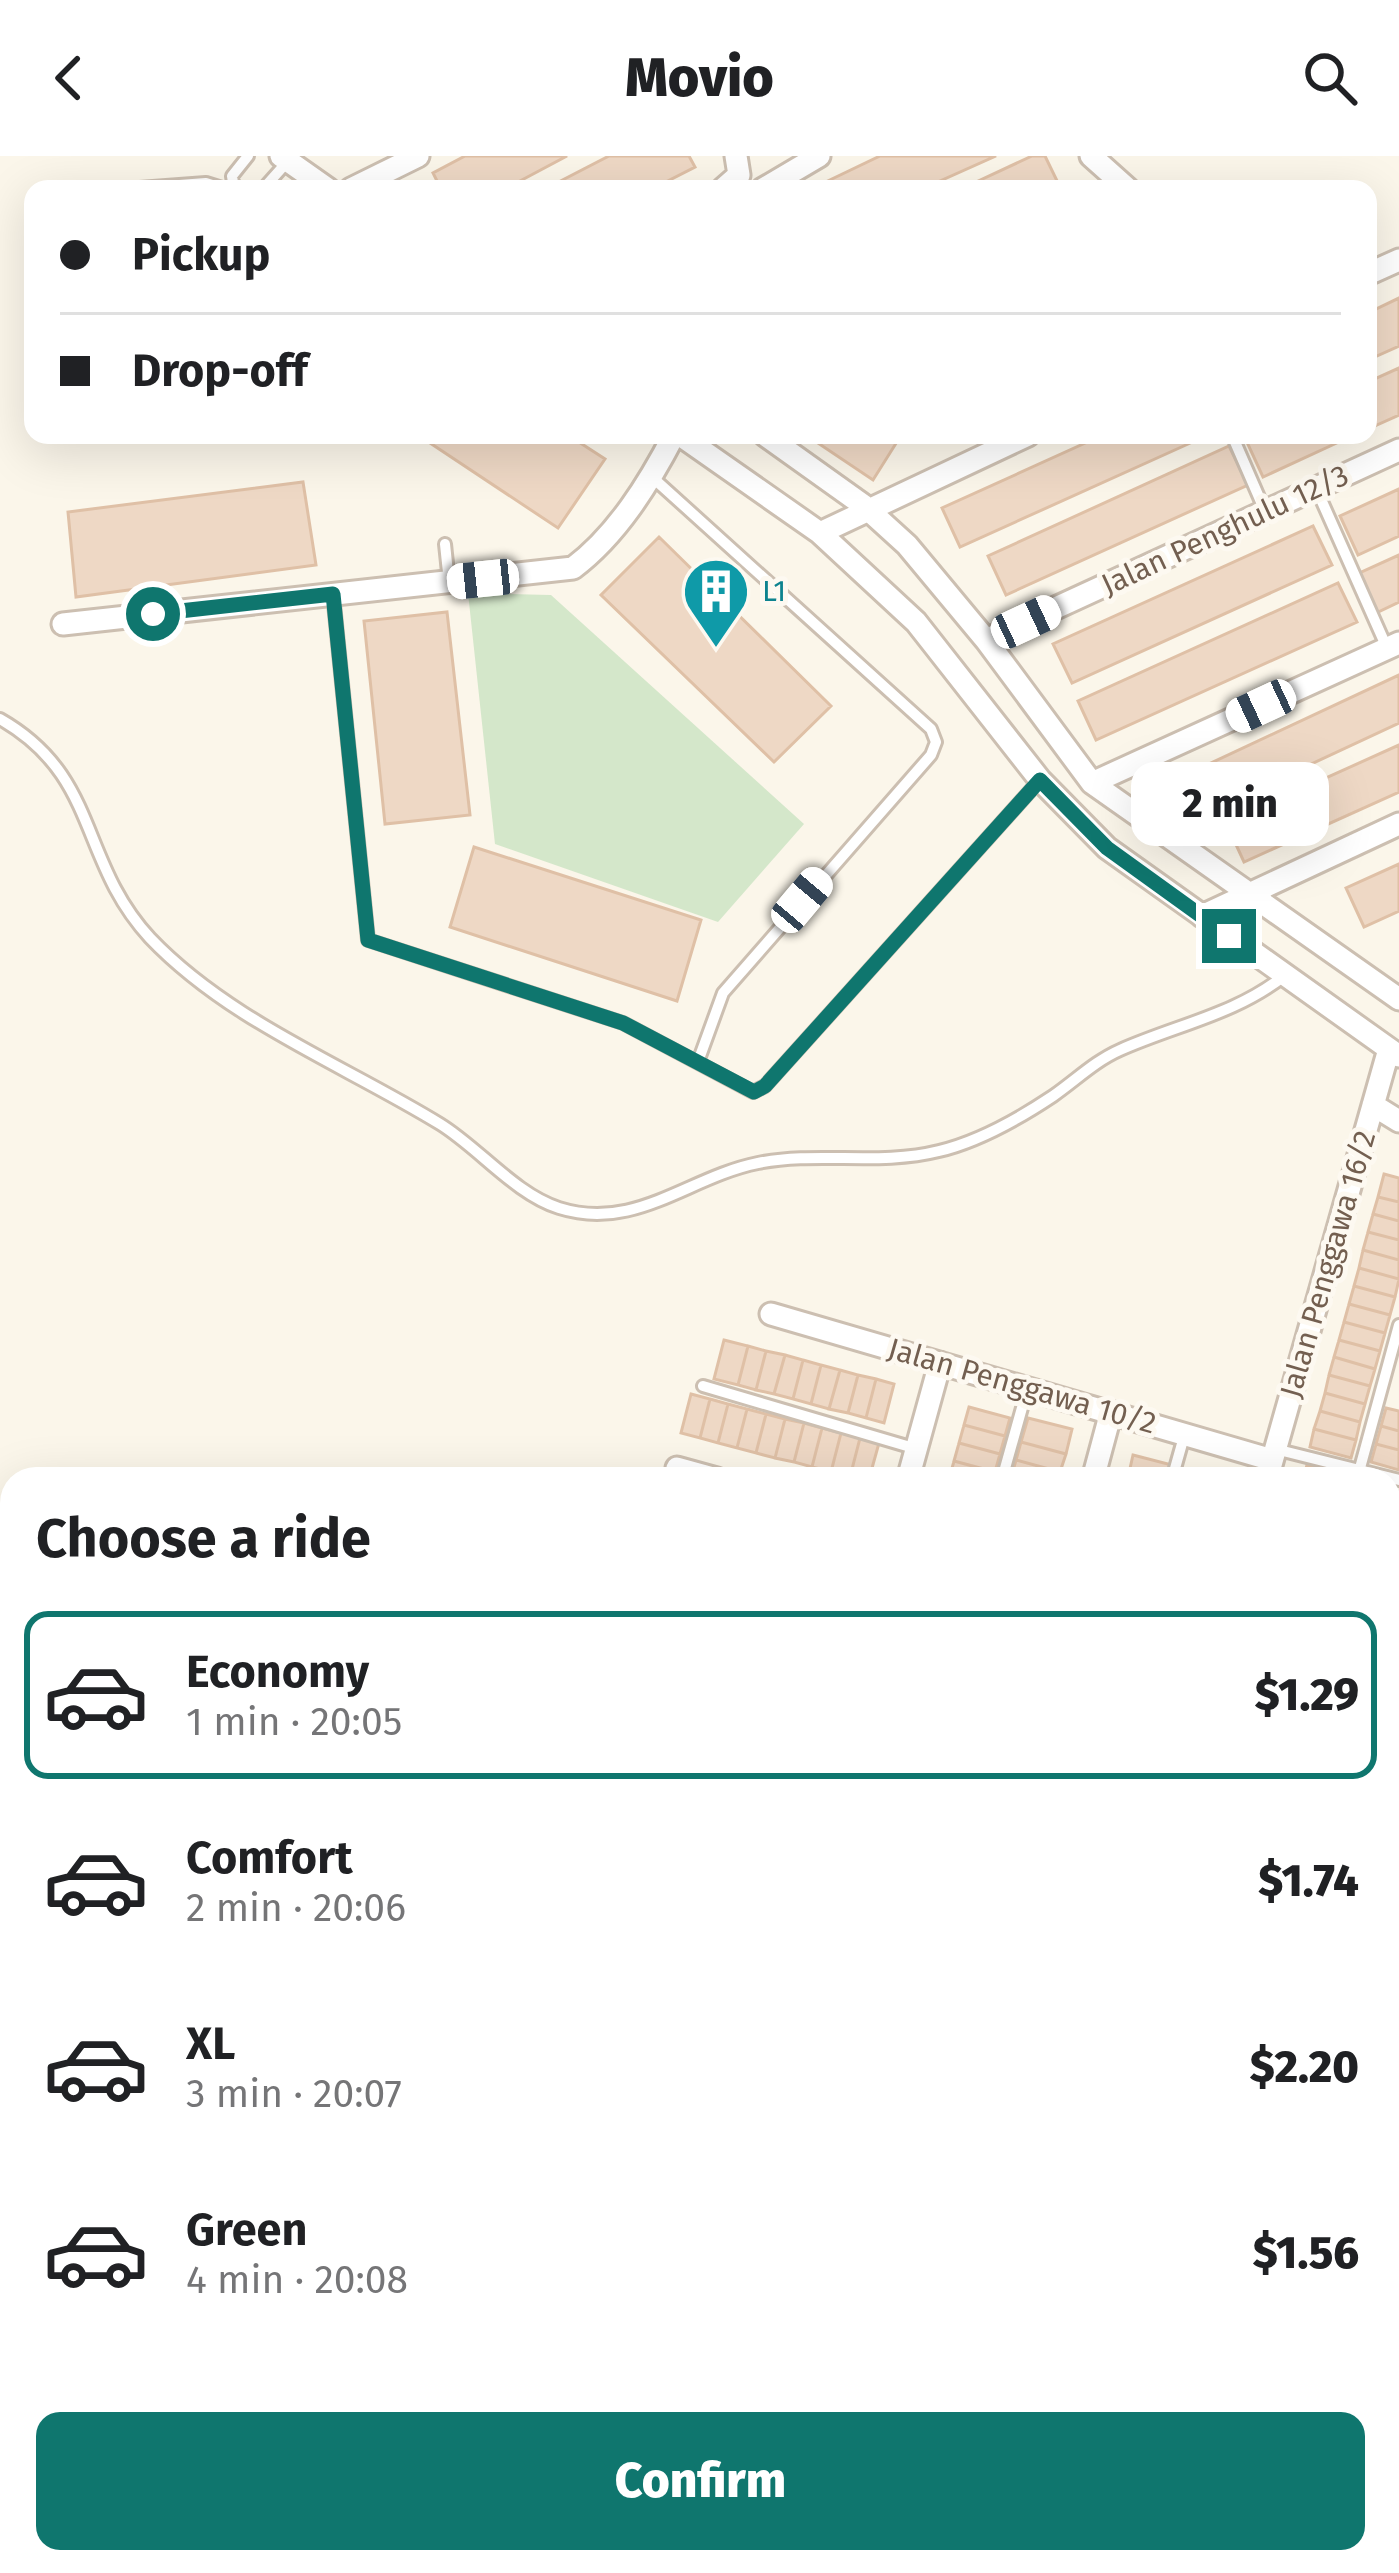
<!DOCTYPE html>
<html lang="en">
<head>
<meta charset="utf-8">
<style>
  :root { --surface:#fff; --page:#f6f6f6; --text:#202124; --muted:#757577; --line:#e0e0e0; --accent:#0f766e }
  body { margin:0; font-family:"Fira Sans",sans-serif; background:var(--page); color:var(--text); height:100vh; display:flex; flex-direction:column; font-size:45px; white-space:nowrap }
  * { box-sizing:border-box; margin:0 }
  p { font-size:39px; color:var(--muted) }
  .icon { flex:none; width:66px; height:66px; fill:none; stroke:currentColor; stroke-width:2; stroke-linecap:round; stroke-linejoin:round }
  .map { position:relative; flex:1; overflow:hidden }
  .drawer { position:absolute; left:0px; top:1311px; width:1401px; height:1107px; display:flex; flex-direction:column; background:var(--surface); border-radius:36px 36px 0 0; box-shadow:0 12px 48px #0002 }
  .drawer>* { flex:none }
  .guide { position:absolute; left:24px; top:24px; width:1353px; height:264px; border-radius:24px; box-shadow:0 12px 48px #0002; display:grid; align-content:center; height:264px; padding:0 36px; background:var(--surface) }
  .end { position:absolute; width:54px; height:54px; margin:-27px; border:15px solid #0f766e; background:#fff; box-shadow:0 0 0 6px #fff }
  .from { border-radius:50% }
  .bubble { position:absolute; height:84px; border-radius:24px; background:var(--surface); box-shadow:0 12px 48px #0002; font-size:39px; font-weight:800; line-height:84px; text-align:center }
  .car { position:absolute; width:36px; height:72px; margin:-36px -18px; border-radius:15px; box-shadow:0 0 9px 3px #0007; background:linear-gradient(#fff 24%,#345 0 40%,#fff 0 76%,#345 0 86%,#fff 0) }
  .guide b { display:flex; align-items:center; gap:42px; height:114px; font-size:45px }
  .guide b+b { border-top:3px solid var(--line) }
  .guide i { width:30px; height:30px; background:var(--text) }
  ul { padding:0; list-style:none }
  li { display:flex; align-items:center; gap:36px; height:168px; margin:0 24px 18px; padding:0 12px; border:6px solid transparent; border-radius:24px }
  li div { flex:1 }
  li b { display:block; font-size:45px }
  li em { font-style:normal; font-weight:800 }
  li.current { border-color:var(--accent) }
  li>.icon { width:108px; height:108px; stroke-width:1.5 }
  h2 { padding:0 36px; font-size:54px; line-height:144px }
  .cta { display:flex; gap:24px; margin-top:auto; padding:24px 36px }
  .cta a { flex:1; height:138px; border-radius:24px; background:var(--accent); color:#fff; font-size:48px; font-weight:800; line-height:138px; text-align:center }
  header { display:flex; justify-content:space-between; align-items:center; height:156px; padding:0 36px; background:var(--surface); font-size:54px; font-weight:800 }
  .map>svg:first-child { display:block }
  .green { fill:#d4e7ca }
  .building { fill:#eed8c5; stroke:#dfc0a6; stroke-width:3 }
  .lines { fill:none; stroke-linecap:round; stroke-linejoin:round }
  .service-casing { stroke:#ccbfb1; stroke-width:16 }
  .minor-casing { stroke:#ccbfb1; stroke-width:27 }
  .secondary-casing { stroke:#cebfaf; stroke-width:36 }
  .service { stroke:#fff; stroke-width:10 }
  .minor { stroke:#fff; stroke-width:21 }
  .secondary { stroke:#fff; stroke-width:30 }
  .route { stroke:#0f766e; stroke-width:15 }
  .labels { text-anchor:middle; stroke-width:10; stroke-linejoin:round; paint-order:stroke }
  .street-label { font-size:30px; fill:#735f50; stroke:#fdf9f1 }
  .culture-label { font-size:30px; fill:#0d838f; stroke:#fdf9f1; text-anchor:start }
</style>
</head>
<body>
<header><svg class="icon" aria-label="back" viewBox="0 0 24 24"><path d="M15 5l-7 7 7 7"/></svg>Movio<svg class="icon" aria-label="search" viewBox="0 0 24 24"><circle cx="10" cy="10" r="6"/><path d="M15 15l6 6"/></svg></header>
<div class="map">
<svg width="1399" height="2417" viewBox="0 0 1399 2417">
  <rect width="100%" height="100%" fill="#fbf6ea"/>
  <path class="green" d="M468,437l83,2 253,229 -86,98 -223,-78z"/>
  <path class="building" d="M465,0h102l-62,33h-64l-8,-16z
    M609,0h80l6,11 -43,22h-107z
    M880,0h116l-74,33h-111z
    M1032,0h13l16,33h-100z
    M1399,142v48l-31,14v-47z
    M1399,212v47l-31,14v-47z
    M418,279h150l37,24 -47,69z
    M806,279h91l3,2 -27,43z
    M1103,279h105l-248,112 -18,-39z
    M1251,279h103l-91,42 -18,-39z
    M1229,290l19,39 -242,110 -18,-39z
    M303,326l13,83 -240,32 -8,-85z
    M1399,333v47l-41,19 -18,-39z
    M1313,370l19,39 -260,118 -19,-39z
    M659,381l172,169 -57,56 -173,-167z
    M1399,399v47l-25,12 -19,-39z
    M1338,427l19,39 -261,118 -18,-39z
    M447,456l23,203 -85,9 -21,-203z
    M1399,519v48l-199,93 -19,-39z
    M1399,589v47l-155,70 -18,-39z
    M474,691l227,73 -24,81 -227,-74z
    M1399,708v47l-35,16 -18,-39z
    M1384,1018l15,4v24l-21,-5z
    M1378,1041l21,5v19l-26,-7z
    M1373,1058l26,7v19l-31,-8z
    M1368,1076l31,8v20l-36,-10z
    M1363,1094l36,10v19l-40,-11z
    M1359,1112l40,11 -4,18 -41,-11z
    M1354,1130l41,11 -5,18 -41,-11z
    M1349,1148l41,11 -5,18 -41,-11z
    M1344,1166l41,11 -5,18 -41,-11z
    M724,1184l24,6 -10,39 -24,-6z
    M1339,1184l41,11 -5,18 -41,-12z
    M748,1190l18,5 -10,39 -18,-5z
    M766,1195l19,4 -11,39 -18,-4z
    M785,1199l18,5 -10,39 -19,-5z
    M1334,1201l41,12 -5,17 -41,-11z
    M803,1204l18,5 -10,39 -18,-5z
    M821,1209l19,5 -11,39 -18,-5z
    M840,1214l18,5 -10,38 -19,-4z
    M858,1219l18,4 -10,39 -18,-5z
    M1329,1219l41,11 -5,18 -40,-11z
    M876,1223l18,5 -10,39 -18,-5z
    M1325,1237l40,11 -5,18 -40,-11z
    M691,1238l19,5 -10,39 -19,-5z
    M710,1243l18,5 -10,39 -18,-5z
    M728,1248l19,5 -10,39 -19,-5z
    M969,1251l41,11 -5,18 -41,-11z
    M1386,1252l13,3v20l-18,-5z
    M747,1253l19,5 -10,39 -19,-5z
    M1320,1255l40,11 -4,18 -42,-11z
    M766,1258l19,5 -10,39 -19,-5z
    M1028,1262l44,11 -6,25 -45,-12z
    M785,1263l19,4 -10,39 -19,-4z
    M804,1267l18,5 -10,39 -18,-5z
    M964,1269l41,11 -5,18 -41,-11z
    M1381,1270l18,5v19l-23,-6z
    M822,1272l19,5 -10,39 -19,-5z
    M1314,1273l42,11 -5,18 -41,-11z
    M841,1277l19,5 -10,39 -19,-5z
    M860,1282l19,5 -10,36 -19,-2z
    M1021,1286l45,12 -6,18 -44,-12z
    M959,1287l41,11 -5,18 -41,-11z
    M1376,1288l23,6v20l-28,-8z
    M1133,1299l39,10 -4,14 -39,-6z
    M1016,1304l44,12 -1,7 -48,-1z
    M954,1305l41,11 -2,7h-44z
    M1307,1309l40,10 -1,4h-43z
    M0,1505l12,3v33l-12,-4z
    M0,1781l12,1v81h-12z
    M12,2376v30h20l1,11h-33v-40z
    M331,2406l2,11h-31l-1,-7z
    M347,2406h31l1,11h-31z
    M378,2406h31l1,11h-31z
    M424,2406h32l2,11h-32z
    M456,2406h31l2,11h-31z
    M499,2406h29l2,11h-29z
    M528,2406h29l2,11h-29z
    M572,2406h29l2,11h-29z
    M601,2406h29l1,7 -28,4z
    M1132,2406h140l1,11h-141z"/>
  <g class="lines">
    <defs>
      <path id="service" d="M126,33l80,-6 19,6
        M234,33l-2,-13 16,-20
        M263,33l25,-28
        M1232,279l33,76
        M652,321l279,252 5,13 -5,13 -208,238 -24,66
        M1316,332l71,160
        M445,388l4,38
        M333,438l35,346 255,83 130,69 12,-6 275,-306
        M0,563c100,57 78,141 150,219 79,83 194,127 290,186 39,24 75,70 119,84 76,24 129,-31 199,-45 59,-12 121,3 181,-12 38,-9 81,-33 114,-55 23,-16 42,-35 67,-46 56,-25 117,-36 165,-75
        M703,1230l214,63
        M1275,1293l124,31
        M1002,1323l25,-89
        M1172,1323l13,-46
        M1357,1323l42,-154
        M0,1437l12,4
        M0,1558l12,1
        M0,1592l12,3
        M1389,2259l10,-7
        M57,2406l1,11
        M1110,2406l1,11
        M1283,2406l1,11"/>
      <path id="minor" d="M281,0l47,33
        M1091,0l37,33
        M351,33l67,-33
        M723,33l16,-14 -3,-19
        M763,33l56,-33
        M1368,118l31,-14
        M680,279l140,98 96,89 124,158 67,68 292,208
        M765,279l98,70 44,40 79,95 106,143 307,216
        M820,377l208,-98
        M63,468l510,-56c44,-33 76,-85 101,-133
        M986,484l413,-190
        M1092,627l307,-140
        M1202,760l197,-92
        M1373,949l26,16
        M771,1158l501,146
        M677,1312l40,11
        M908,1323l32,-116
        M1093,1323l18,-67
        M1267,1323l122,-430
        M1389,1518l10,-36
        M0,2192l12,-1
        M1084,2406l1,11
        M854,2417l154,-11"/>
      <path id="secondary" d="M1389,1884l10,-39
        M1389,2061l10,-49
        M1343,2417l1,-11
        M1381,2417v-11"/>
    </defs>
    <use href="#service" class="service-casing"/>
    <use href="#minor" class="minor-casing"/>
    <use href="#secondary" class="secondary-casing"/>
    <use href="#service" class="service"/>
    <use href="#minor" class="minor"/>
    <use href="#secondary" class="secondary"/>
  </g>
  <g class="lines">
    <path class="route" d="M153,458l180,-20 35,346 255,83 131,69 11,-6 275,-306 67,68 122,88"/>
  </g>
  <defs>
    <symbol id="building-pin" viewBox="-11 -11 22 30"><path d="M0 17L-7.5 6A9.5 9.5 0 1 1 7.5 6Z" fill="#0f9aa8" stroke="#fdf9f1"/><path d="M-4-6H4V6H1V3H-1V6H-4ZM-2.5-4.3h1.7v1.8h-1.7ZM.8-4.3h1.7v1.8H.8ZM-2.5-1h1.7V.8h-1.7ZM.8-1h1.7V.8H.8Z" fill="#fff"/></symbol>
  </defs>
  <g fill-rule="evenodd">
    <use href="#building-pin" x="678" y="397" width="76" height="104"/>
  </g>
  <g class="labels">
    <g class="street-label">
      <text transform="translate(1225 374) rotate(-25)" y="10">Jalan Penghulu 12/3</text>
      <text transform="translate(1328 1108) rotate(-74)" y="10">Jalan Penggawa 16/2</text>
      <text transform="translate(1022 1230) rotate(16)" y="10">Jalan Penggawa 10/2</text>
    </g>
    <g class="culture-label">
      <text x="762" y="445">L1</text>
    </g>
  </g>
</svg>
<i class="end from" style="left:153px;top:458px"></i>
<i class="end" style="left:1229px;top:780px"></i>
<div class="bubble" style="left:1131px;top:606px;width:198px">2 min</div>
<i class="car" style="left:483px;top:423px;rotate:264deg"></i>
<i class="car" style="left:1026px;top:466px;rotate:65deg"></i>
<i class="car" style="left:1261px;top:550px;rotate:245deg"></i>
<i class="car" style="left:802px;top:744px;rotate:40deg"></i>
<div class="guide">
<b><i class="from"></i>Pickup</b>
<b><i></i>Drop-off</b>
</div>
<section class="drawer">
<h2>Choose a ride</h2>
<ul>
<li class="current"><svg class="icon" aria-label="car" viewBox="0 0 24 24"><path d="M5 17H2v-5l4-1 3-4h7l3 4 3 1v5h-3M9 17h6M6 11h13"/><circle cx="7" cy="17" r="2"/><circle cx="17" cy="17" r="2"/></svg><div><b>Economy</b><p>1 min · 20:05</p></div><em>$1.29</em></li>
<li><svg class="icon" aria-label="car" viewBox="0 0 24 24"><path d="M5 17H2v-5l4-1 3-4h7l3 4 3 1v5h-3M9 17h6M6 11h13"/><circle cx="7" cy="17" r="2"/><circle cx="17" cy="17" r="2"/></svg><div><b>Comfort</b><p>2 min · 20:06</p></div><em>$1.74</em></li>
<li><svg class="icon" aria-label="car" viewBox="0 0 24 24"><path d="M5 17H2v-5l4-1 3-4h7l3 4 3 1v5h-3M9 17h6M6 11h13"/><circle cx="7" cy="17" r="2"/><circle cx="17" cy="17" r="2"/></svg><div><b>XL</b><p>3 min · 20:07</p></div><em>$2.20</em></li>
<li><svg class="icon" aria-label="car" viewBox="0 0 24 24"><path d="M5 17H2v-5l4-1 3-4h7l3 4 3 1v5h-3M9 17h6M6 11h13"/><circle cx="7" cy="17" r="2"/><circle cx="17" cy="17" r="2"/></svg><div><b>Green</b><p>4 min · 20:08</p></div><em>$1.56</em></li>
</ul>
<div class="cta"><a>Confirm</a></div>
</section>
</div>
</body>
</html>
